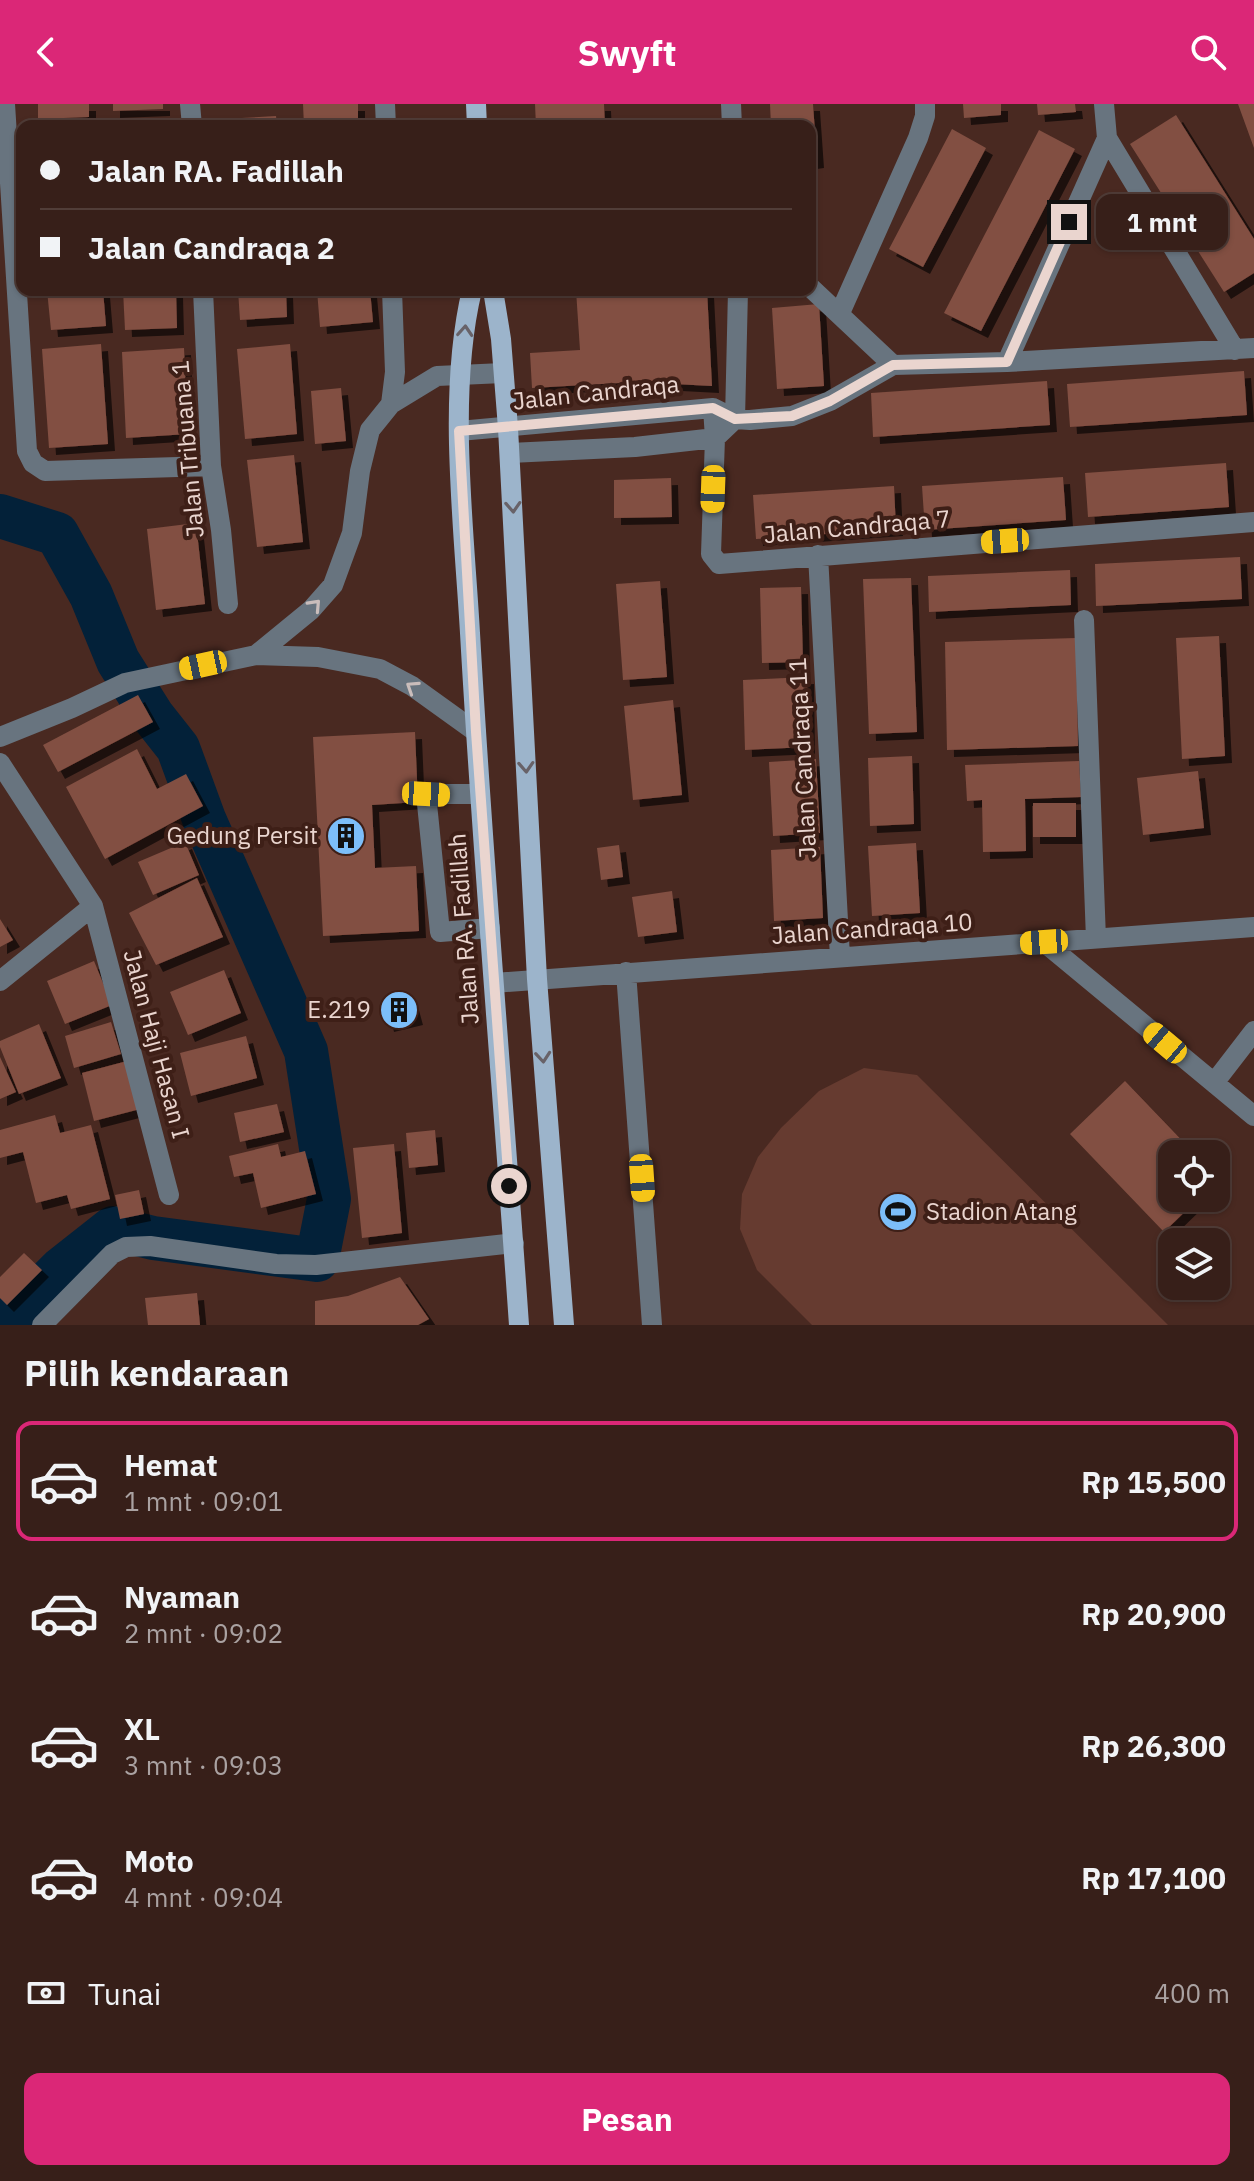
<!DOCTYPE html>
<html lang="id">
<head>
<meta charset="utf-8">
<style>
  :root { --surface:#371f19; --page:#422c26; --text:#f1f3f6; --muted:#aaa2a2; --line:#513d38; --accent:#db2777 }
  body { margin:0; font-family:"IBM Plex Sans",sans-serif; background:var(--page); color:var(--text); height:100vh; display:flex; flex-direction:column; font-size:30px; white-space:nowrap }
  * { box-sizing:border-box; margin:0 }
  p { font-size:26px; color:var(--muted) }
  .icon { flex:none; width:44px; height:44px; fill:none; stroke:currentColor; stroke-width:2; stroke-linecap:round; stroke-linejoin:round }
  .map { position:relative; height:1221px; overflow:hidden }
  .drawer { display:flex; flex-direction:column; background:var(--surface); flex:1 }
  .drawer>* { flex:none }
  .guide { position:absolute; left:16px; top:16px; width:800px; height:176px; border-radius:16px; box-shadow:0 2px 6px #0004,0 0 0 2px var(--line); display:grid; align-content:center; height:176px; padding:0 24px; background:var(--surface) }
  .tools { position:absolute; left:1158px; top:1036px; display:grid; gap:16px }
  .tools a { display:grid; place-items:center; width:72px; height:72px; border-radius:16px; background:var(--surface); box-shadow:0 2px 6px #0004,0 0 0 2px var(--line); font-size:40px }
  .end { position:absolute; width:36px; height:36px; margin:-18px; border:10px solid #ead5cf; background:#111; box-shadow:0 0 0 4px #111 }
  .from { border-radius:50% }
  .bubble { position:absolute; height:56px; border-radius:16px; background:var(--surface); box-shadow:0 2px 6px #0004,0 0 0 2px var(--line); font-size:26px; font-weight:700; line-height:56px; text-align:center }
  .car { position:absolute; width:24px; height:48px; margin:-24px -12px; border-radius:10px; box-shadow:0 0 6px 2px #0007; background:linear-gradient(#f5c518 24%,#345 0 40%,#f5c518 0 76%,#345 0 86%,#f5c518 0) }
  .guide b { display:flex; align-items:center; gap:28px; height:76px; font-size:30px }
  .guide b+b { border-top:2px solid var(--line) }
  .guide i { width:20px; height:20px; background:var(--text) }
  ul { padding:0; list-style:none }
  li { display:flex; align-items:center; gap:24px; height:120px; margin:0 16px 12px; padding:0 8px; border:4px solid transparent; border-radius:16px }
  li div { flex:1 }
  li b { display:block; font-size:30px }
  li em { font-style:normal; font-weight:700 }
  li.on { border-color:var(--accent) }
  li>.icon { width:72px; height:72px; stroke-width:1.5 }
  h2 { padding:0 24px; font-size:36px; line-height:96px }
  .pay { display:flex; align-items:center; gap:20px; height:88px; padding:0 24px; font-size:30px }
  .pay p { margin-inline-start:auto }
  .button { display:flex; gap:16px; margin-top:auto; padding:16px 24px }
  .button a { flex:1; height:92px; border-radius:16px; background:var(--accent); color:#fff; font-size:32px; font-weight:700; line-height:92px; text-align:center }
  header { display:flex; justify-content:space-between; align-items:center; height:104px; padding:0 24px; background:var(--accent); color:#fff; font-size:36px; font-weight:700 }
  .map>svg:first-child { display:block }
  .green { fill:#663b30 }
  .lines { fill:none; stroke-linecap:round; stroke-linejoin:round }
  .river { stroke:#032139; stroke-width:44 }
  .building { fill:#824f42; filter:url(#shadow) }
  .minor { stroke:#68747f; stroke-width:20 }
  .major { stroke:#9cb4cb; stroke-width:20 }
  .oneway { stroke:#686268 }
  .oneway2 { stroke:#cabdbb }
  .route { stroke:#ead5cf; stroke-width:10 }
  .labels { text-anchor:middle; stroke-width:8; stroke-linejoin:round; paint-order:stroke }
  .street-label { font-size:24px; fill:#ead5cf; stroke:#3e1f17 }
  .poi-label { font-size:24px; fill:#ead5cf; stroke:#3e1f17; text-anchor:end }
</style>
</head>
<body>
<header><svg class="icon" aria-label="back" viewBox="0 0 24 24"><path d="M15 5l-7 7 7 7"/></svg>Swyft<svg class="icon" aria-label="search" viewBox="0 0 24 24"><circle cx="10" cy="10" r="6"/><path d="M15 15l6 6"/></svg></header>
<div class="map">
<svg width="1254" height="1221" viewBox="0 0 1254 1221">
  <defs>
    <filter id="shadow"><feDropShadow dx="7" dy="7" stdDeviation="0" flood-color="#0009"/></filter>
  </defs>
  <rect width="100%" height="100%" fill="#492921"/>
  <path class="green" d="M864,964l53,7 251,250h-356l-55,-55 -17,-41 2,-35 16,-37 23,-29 38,-37z"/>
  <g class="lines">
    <path class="river" d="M0,412l57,18 34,61 27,66 34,54 26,33 26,71 102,232 23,148 -12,61 -164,-22 -40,-10 -52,41 -56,56"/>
  </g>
  <path class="building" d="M38,0h51v13l-51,2z
    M113,0h50v5l-50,2z
    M303,0h55v22h-54z
    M535,0h69l1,22h-69z
    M770,0h43l4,57 -7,1v-36h-39z
    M963,0h38v11l-37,3z
    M1037,0h38l1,8 -38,3z
    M1238,0h16v44z
    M1176,11l78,124v34l-30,19 -94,-148z
    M276,12l1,10h-54v-7z
    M952,25l34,19 -63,119 -34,-18z
    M1039,26l36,19 -94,182 -37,-18z
    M47,186h56l3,36 -55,4z
    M123,186h53l1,38 -52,2z
    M238,186h48l1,27 -47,3z
    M317,186h53l3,32 -53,5z
    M576,186h131l5,96 -75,-4 -105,6 -2,-35 50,-3z
    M819,200l5,82 -47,3 -5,-81z
    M101,240l7,100 -59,4 -7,-99z
    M290,240l7,90 -52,5 -8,-90z
    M184,244l4,86 -62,4 -4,-86z
    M1244,267l3,44 -177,12 -3,-43z
    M1047,277l3,44 -177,12 -2,-44z
    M341,284l5,53 -31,3 -4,-53z
    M294,351l9,87 -46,5 -10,-87z
    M1226,359l3,44 -141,10 -3,-44z
    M1063,373l3,43 -141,10 -3,-44z
    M671,374l1,39 -58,1v-38z
    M894,382l2,43 -140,10 -3,-44z
    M196,419l9,81 -49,6 -9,-81z
    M1240,453l2,42 -146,7 -1,-42z
    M1070,466l1,35 -142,7 -1,-36z
    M911,474l6,154 -48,2 -6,-155z
    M660,477l7,96 -44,3 -7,-96z
    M801,483l2,75 -41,1 -2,-75z
    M1219,532l6,120 -43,3 -6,-121z
    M1076,534l2,108 -131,4 -2,-108z
    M807,573l1,70 -63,3 -2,-70z
    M138,591l15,27 -95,50 -15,-27z
    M673,596l9,95 -49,5 -9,-94z
    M415,628l3,70 -46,3 3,63 41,-2 3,65 -96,5 -10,-199z
    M137,645l20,40 29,-15 17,32 -98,53 -39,-72z
    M912,652l2,68 -44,2 -2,-68z
    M816,655l4,74 -47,3 -4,-74z
    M1079,657l2,36 -56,2 1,52 -43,1 -1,-52 -15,1 -2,-36z
    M1198,667l6,57 -61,7 -6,-57z
    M1033,699h43v34h-43z
    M185,738l14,33 -46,20 -15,-33z
    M916,739l4,70 -48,3 -4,-70z
    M619,741l4,32 -22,3 -4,-32z
    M820,743l3,71 -49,3 -3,-71z
    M197,774l26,59 -67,28 -27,-52z
    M672,787l5,41 -39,5 -6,-40z
    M0,815l13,21 -13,7z
    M94,857l18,44 -47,19 -18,-43z
    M224,866l17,43 -53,22 -18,-43z
    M410,892l6,22 -29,7 -5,-22z
    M111,918l10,32 -47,14 -9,-32z
    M39,920l22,54 -42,16 -19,-47v-6z
    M246,932l11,42 -66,18 -11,-43z
    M0,953l16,35 -16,7z
    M131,956l13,48 -50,13 -12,-48z
    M1125,977l70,73h-23v44h27l-35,34 -94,-98z
    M277,1000l7,28 -44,10 -6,-29z
    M55,1011l5,18 31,-8 19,74 -39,10 -4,-14 -31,8 -13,-51 -23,6v-28z
    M435,1026l3,35 -29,3 -3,-35z
    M278,1040l3,13 24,-6 11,43 -55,14 -8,-35 -19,4 -5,-21z
    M394,1040l8,89 -40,5 -9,-90z
    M139,1086l5,24 -24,5 -5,-24z
    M24,1149l18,17 -35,35 -7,-7v-21z
    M400,1173l29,42 -11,6h-103v-24l33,-5z
    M197,1189l3,32h-52l-3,-27z"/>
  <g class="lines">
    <path class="minor" d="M5,0l22,347 6,12 12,8 166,-5
      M190,0l2,22
      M385,0l1,22
      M731,0l1,22
      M1104,0l3,34
      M810,183l83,78
      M203,186l8,176 10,64 7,74
      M840,209l78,-175 7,-22v-12
      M1007,258l100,-224 128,212
      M391,300l4,-32 -3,-82
      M713,304l2,30 -4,116 8,10 535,-42
      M459,327l254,-23 22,11 15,1 42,-4 38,-15 63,-36 114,-3 247,-14
      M510,349l125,-6 80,-9 20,-19 3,-129
      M818,451l22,402
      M1084,516l12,319
      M256,551l55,-45 22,-25 19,-52 8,-62 10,-41 21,-26 46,-28 66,-3
      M0,633l72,-29 53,-25 131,-28 62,2 62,12 32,17 64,46
      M0,659l93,143 76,289
      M480,690h-54l14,138 50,-4
      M1044,838l210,174
      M626,868l26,353
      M0,877l93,-75
      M494,879l760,-56
      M1214,979l40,-52
      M42,1221l70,-71 14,-7 24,-1 126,18 40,1 198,-22"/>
    <path class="major" d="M476,0l1,22
      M472,186c-25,104 -8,236 -2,343 13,231 33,461 49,692
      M493,186l8,49 7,89 29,551 27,346"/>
  </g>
  <defs><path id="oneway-chevron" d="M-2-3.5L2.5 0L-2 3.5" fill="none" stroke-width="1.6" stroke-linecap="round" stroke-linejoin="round" transform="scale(2)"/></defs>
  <g class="oneway">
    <use href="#oneway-chevron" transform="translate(465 227) rotate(-86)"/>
    <use href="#oneway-chevron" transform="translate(513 403) rotate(87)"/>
    <use href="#oneway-chevron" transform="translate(526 663) rotate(87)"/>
    <use href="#oneway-chevron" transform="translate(543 953) rotate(85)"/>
  </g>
  <g class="oneway2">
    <use href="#oneway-chevron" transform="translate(315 501) rotate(-47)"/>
    <use href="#oneway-chevron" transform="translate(412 583) rotate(-147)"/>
  </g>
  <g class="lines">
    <path class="route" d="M509,1082l-33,-454 -17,-301 254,-23 22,11 57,-3 38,-15 63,-36 114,-3 62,-140"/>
  </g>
  <defs>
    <symbol id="building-disc" viewBox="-11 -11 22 22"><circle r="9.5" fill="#7cbef9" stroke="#3e1f17"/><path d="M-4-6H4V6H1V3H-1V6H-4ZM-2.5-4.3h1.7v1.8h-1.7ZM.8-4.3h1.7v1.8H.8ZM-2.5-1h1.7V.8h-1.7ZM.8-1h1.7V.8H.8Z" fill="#111"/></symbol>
    <symbol id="stadium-disc" viewBox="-11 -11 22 22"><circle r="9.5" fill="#7cbef9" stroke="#3e1f17"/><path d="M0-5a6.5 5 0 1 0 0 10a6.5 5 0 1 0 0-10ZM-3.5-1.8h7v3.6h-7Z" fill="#111"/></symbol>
  </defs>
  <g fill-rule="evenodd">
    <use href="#building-disc" x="324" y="710" width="44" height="44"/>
    <use href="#building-disc" x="377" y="884" width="44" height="44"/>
    <use href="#stadium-disc" x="876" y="1086" width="44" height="44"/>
  </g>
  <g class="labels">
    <g class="street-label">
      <text transform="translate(596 289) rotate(-6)" y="8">Jalan Candraqa</text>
      <text transform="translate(188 345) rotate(-95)" y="8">Jalan Tribuana 1</text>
      <text transform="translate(857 423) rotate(-5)" y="8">Jalan Candraqa 7</text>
      <text transform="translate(803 654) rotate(-93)" y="8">Jalan Candraqa 11</text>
      <text transform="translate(464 825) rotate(-94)" y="8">Jalan RA. Fadillah</text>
      <text transform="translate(872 825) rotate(-4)" y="8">Jalan Candraqa 10</text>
      <text transform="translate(156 940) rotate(75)" y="8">Jalan Haji Hasan I</text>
    </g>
    <g class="poi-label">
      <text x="318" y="740">Gedung Persit</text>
      <text x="371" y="914">E.219</text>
      <text x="926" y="1116" text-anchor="start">Stadion Atang</text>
    </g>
  </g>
</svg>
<div class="tools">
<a><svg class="icon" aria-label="locate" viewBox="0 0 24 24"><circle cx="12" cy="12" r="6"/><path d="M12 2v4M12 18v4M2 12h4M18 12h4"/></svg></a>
<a><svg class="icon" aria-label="layers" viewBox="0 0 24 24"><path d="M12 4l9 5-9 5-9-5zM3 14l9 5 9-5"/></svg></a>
</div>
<i class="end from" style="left:509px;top:1082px"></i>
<i class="end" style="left:1069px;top:118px"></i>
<div class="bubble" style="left:1096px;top:90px;width:132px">1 mnt</div>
<i class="car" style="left:713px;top:385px;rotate:182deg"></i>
<i class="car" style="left:1005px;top:437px;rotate:266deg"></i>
<i class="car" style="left:203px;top:561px;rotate:258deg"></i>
<i class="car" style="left:426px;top:690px;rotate:93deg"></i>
<i class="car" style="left:1044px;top:838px;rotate:266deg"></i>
<i class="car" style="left:1165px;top:939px;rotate:310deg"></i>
<i class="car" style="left:642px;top:1074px;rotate:176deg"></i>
<div class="guide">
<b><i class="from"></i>Jalan RA. Fadillah</b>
<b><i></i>Jalan Candraqa 2</b>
</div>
</div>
<section class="drawer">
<h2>Pilih kendaraan</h2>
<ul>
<li class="on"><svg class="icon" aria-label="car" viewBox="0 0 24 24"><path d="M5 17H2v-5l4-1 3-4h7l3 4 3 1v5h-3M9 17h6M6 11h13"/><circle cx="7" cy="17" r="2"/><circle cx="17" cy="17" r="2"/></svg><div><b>Hemat</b><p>1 mnt · 09:01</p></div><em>Rp 15,500</em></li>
<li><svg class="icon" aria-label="car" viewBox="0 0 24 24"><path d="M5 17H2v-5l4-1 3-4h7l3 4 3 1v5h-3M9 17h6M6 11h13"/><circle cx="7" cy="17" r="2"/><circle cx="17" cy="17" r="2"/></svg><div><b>Nyaman</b><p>2 mnt · 09:02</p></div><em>Rp 20,900</em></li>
<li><svg class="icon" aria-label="car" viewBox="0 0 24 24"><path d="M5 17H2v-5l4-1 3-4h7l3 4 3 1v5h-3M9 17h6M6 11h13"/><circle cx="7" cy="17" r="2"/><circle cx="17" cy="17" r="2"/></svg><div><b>XL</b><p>3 mnt · 09:03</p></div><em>Rp 26,300</em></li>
<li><svg class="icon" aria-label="car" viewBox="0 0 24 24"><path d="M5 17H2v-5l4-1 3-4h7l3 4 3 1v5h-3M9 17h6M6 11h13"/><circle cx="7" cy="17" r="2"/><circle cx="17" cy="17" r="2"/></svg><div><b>Moto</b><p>4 mnt · 09:04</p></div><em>Rp 17,100</em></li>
</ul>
<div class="pay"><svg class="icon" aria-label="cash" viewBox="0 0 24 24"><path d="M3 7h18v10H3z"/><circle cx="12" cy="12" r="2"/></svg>Tunai<p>400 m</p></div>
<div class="button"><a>Pesan</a></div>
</section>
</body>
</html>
